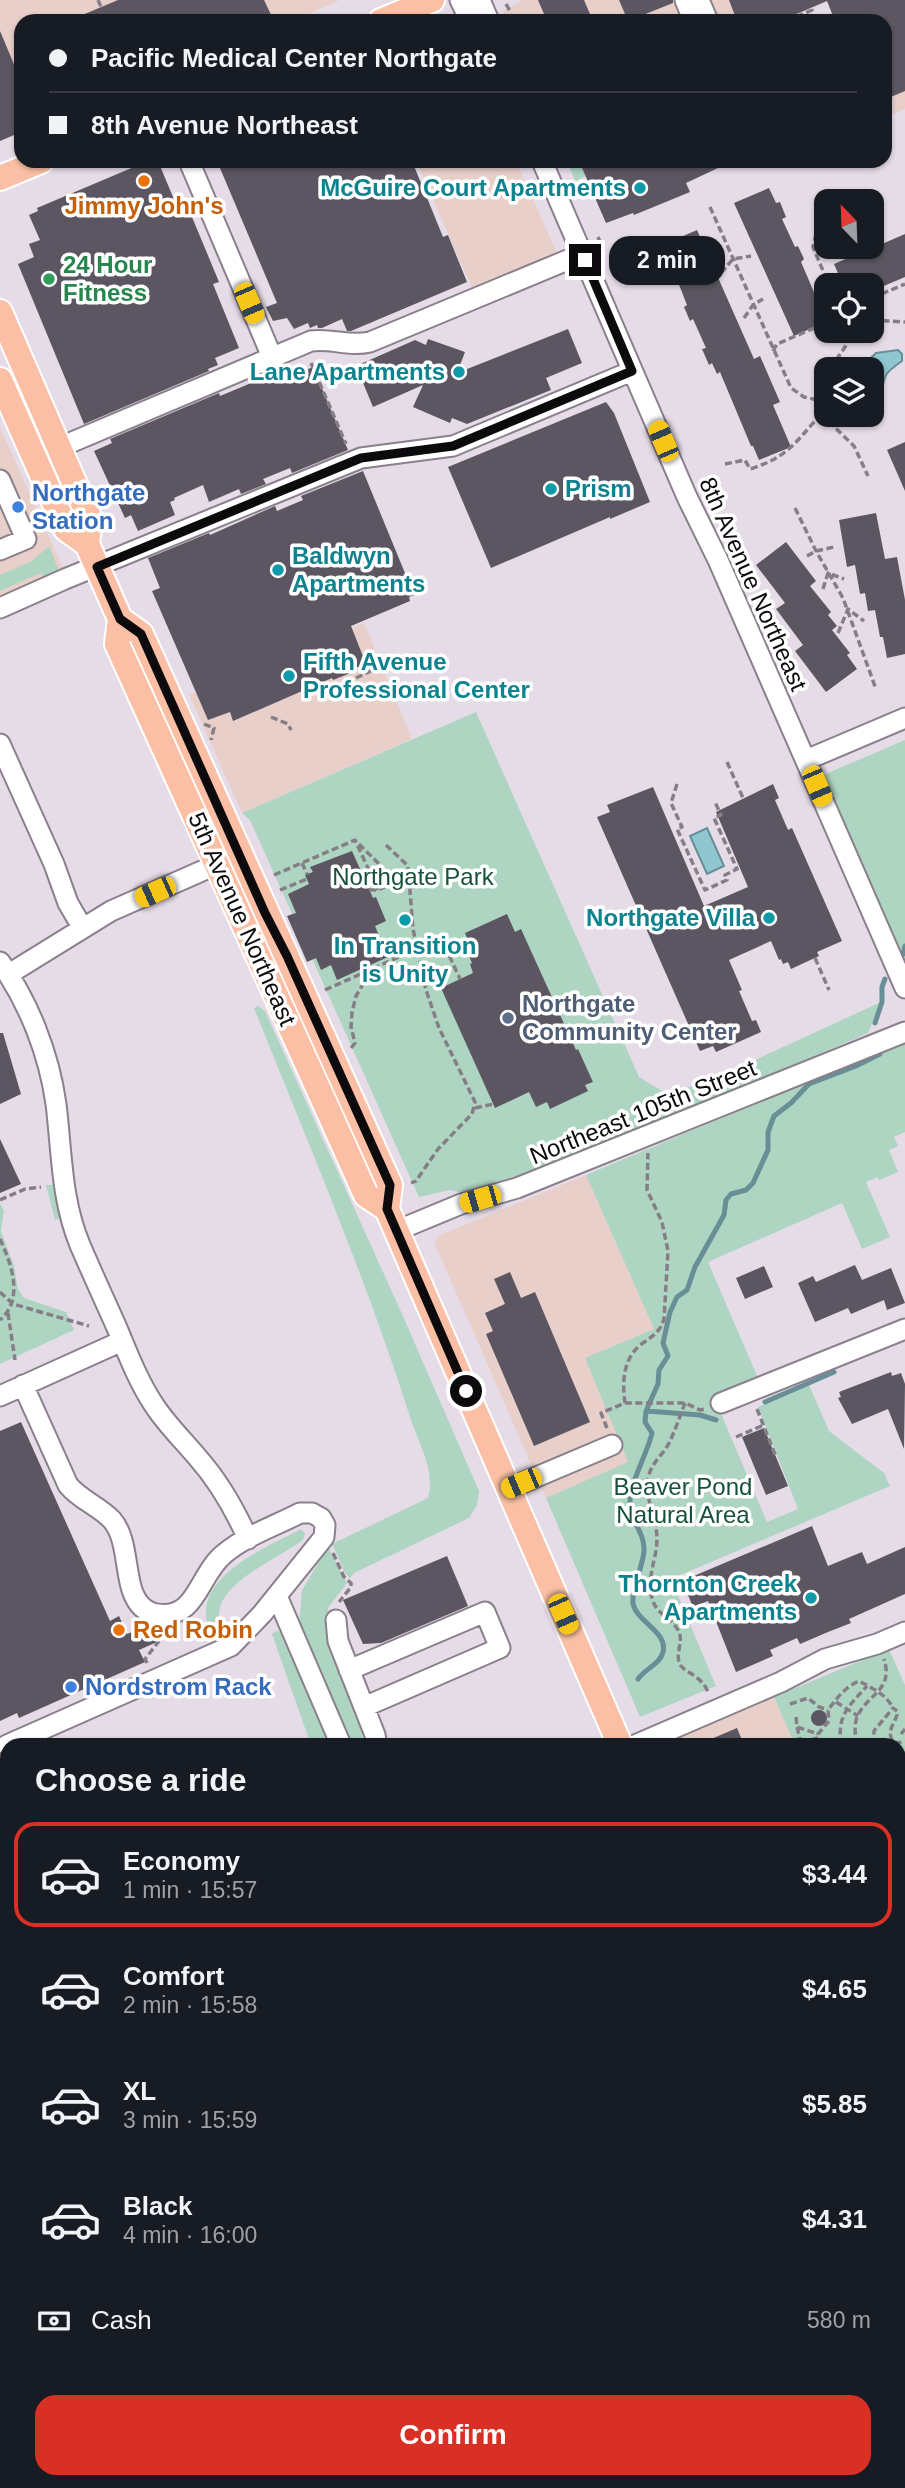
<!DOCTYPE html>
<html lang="en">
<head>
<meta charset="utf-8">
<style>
  :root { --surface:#171b24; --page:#242831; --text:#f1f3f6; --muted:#9ea1a6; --line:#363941; --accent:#d93025 }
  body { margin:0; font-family:Arial,sans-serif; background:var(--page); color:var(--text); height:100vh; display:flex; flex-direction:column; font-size:26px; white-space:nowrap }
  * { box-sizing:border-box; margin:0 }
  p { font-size:23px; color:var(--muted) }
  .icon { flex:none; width:38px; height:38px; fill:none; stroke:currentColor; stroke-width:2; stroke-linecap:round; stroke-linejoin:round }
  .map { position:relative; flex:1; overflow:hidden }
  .drawer { position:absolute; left:0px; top:1738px; width:906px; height:751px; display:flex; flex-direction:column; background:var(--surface); border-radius:21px 21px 0 0; box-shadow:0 2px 5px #0004 }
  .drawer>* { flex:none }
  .hud { position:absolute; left:14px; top:14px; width:878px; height:154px; border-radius:21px; box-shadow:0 2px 5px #0004; display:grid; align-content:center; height:154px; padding:0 35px; background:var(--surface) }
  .needle { width:46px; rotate:337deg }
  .fabs { position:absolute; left:814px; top:189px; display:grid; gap:14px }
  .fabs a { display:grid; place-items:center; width:70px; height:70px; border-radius:14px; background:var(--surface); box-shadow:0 2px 5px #0004; font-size:35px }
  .end { position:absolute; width:32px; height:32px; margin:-16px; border:9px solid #0d0a0e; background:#fff; box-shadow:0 0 0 4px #fff }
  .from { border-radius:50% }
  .bubble { position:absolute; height:49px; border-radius:21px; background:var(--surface); box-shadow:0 2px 5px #0004; font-size:23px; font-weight:600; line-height:49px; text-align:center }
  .car { position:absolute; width:21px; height:42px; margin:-21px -10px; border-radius:9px; box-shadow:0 0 5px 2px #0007; background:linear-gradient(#f5c518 24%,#345 0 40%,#f5c518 0 76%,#345 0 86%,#f5c518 0) }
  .hud b { display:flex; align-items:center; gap:24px; height:66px; font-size:26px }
  .hud b+b { border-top:2px solid var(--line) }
  .hud i { width:18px; height:18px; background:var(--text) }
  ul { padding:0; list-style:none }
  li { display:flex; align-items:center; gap:21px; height:105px; margin:0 14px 10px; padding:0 21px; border:4px solid transparent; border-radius:21px }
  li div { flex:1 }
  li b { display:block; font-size:26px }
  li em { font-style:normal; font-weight:600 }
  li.selected { border-color:var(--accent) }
  li>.icon { width:63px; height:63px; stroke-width:1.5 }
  h2 { padding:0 35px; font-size:32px; line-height:84px }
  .pay { display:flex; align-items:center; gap:18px; height:77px; padding:0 35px; font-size:26px }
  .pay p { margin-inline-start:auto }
  .primary-button { display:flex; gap:14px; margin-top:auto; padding:14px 35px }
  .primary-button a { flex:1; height:80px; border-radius:21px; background:var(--accent); color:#fff; font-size:28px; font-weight:600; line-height:80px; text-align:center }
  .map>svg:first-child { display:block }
  .commercial { fill:#e9cfca }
  .green { fill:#aed5c1 }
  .water { fill:#8fc6d0; stroke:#688e96; stroke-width:2 }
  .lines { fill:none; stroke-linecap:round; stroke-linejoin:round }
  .stream { stroke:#688e96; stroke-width:5 }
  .building { fill:#5b5661 }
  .minor-casing { stroke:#89808c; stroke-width:23 }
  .major-casing { stroke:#fff; stroke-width:28 }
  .path { stroke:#857e86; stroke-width:3.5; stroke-dasharray:7 3.5; stroke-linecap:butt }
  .minor { stroke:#fff; stroke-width:19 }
  .major { stroke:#fabfa4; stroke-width:24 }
  .route { stroke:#0d0a0e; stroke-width:9 }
  .food-dot { fill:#e8710a; stroke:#fff; stroke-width:2.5 }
  .culture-dot { fill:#0f9aa8; stroke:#fff; stroke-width:2.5 }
  .leisure-dot { fill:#2e9e5b; stroke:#fff; stroke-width:2.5 }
  .shop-dot { fill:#3f7fe0; stroke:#fff; stroke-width:2.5 }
  .service-dot { fill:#5c6f8a; stroke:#fff; stroke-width:2.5 }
  .labels { text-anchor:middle; stroke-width:7; stroke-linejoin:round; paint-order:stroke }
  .culture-label { font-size:24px; font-weight:bold; fill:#0d838f; stroke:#fff; text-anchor:end }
  .food-label { font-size:24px; font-weight:bold; fill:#c56008; stroke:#fff }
  .leisure-label { font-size:24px; font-weight:bold; fill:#27864d; stroke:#fff; text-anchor:start }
  .shop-label { font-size:24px; font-weight:bold; fill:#366cbe; stroke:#fff; text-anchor:start }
  .street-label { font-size:24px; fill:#0d0a0e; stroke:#fff }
  .park-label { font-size:24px; fill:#18513a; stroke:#fff }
  .service-label { font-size:24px; font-weight:bold; fill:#4e5e75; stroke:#fff; text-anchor:start }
</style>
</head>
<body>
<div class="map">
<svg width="905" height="2488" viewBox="0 0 905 2488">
  <rect width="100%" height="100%" fill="#e6dce8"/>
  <path class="commercial" d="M0,0h340l-48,21h-271v111l-21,9z
    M523,0h382v109l-19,8v-96h-51l-8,-19 -47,19h-276l-2,-5 3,-6z
    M416,161h100l41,92 -85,35z
    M0,427l72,161 -72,32z
    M364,623l48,116 -170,74 -53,-118z
    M586,1175l68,154 -69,29 43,104 -82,36 -112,-256 6,-7z
    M774,1697l21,48h-134z
    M900,2455l5,12v21h-542l16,-6h521z"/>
  <path class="green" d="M567,161h11l8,15 -11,5z
    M49,546l11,27 -16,7 -3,-7 -41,18v-16l32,-14z
    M476,712l163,365 28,17 47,-15 167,-77 -13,31 -298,127 -96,29 -15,3 -9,-2 -31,7 -169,-377 -8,-7z
    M905,740v225l-84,-189z
    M258,1006l7,5 137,303 77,177 -2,14 -8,13 -115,55 -4,5 -5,-5 -13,-29 96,-46c8,-28 -10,-55 -18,-81 -44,-139 -102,-274 -156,-409z
    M905,1041v91l-11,5 4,9 -9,4 9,22 -19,8 -1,-3 -12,5 24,55 -28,12 -20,-46 -134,59 50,116 -44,19 53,125 31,-13 -40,-102 51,-22 20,46 55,42 6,13 -219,93 45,107 -76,31 -94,-219 82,-36 -43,-104 69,-29 -68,-154z
    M46,1185h8l7,33 -6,2z
    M0,1203l4,8 -3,20 13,35 4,23 6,9 42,14 8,18 -74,34z
    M301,1529l4,4 -2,7c-23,17 -66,35 -80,60 -5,8 -4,18 -5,27l-11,-5c-11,-47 62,-76 94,-93z
    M328,1547l19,36 -19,25v27l34,97 1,13h-10l-2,-3 -51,-109 -1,-9 3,-34z
    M276,1631l4,1 7,13 43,100h-19l-39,-111z
    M889,1649l16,36v69l-5,2v-11h-105l-21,-48z
    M0,2338l7,16v21l-3,1 -4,-9z"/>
  <path class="water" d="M898,350l4,4v7c-18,13 -17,12 -21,34l-9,8v-34h-13l17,-16z
    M707,828l17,38 -17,8 -17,-38z"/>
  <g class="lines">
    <path class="stream" d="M903,954l2,-8
      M875,1023l7,-21v-15l3,-8
      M765,1402l69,-30
      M646,1411l54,4 16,5
      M638,1679c7,-10 23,-16 25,-27 5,-21 -27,-30 -30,-49 -2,-12 10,-37 11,-52 1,-18 -13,-29 -14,-46 -1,-22 17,-50 22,-72l-7,-11 1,-11 12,-27 1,-14 9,-14 -5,-13 7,-31 7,-15 10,-7 8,-23 29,-52 2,-15 5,-6 15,-4 7,-7 15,-33v-18l6,-16 17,-13 18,-19 47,-18 24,-12"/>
  </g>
  <path class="building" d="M118,0h146l10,21h-206z
    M538,0h46l9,21h-46z
    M619,0h54v3l-45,18z
    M729,0h176v91l-19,8v-78h-51l-8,-20 -47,20h-43z
    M0,31l21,50v51l-21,9z
    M148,161h10l20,48 9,-4 32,77 -6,2 26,64 -24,10 3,7 -10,4 1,2 -125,53 -66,-160 16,-7 -5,-13 11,-4 -11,-25 9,-4 -1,-3z
    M217,161h195l31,76 5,-2 19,47 -116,49h-4l-5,-12 -20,9h-4l-1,-3 -7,3 -2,-5 -14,6 -7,-11 -14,3 -7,-14 11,-4z
    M579,161h154l-47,22 4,9 -56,23 -1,-2 -27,10z
    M769,188l7,15 4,-1 6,15 -4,2 13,28 3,-1 6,13 -3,3 25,58v2l-32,14 -60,-133z
    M697,230l57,129 6,-3 20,46 -7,3 18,42 -32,13 -6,-14h-2l-31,-74 -3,2 -5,-11 -3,2 -7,-16 4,-1 -13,-29 -3,2 -6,-14 3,-2 -11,-28 -5,2 -7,-16 3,-1 -7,-16z
    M905,234v43l-33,14v-6h-29l-9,-21 16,-7 -2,-5 13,-5h14z
    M568,329l14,34 -36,15 5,12 -84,34 -15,-6 -2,5 -37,-16 10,-22 -50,22 -17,-41 59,-26 11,5 2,-6 37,13 -8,21z
    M313,367l35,83 -56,23 -2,-5 -27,11 3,5 -25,10 -2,-5 -30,13 -6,-17 -29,13 1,2 -5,2 5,13 -37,16 -7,-16 -6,3 -31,-67 18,-8 -2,-4 109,-46 1,3 48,-20 3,6 10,-4 1,2z
    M606,402l8,11 36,89 -40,17v-2l-119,51 -43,-101z
    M905,442v49l-18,-41z
    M363,471l51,124 -5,2 1,4 -59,25 15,38 -19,7 1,3 -15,6 -1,-2 -99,43 -3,-9 -22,8 -56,-129 8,-3 -12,-30 61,-25 1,2 65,-29 2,5 26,-11 -2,-4z
    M876,513l9,46 12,-2 8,43v54l-18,4 -4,-21h-3l-5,-27 -7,1 -3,-18 -5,1 -5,-29 -8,2 -8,-47z
    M786,542l30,39 -6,5 21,26 -3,3 9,11 -5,4 18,23 -3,2 10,14 -31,23 -31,-41 8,-6 -27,-36 9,-6 -29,-38z
    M773,784l6,14 -4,2 13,30 4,-2 50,113 -25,11 2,4 -28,13 -3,-7 -5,2 -2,-5 -2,1 -8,-19 -42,19 13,30 -3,1 13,30 4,-1 5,12 -45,20 -3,-6 -13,5 -103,-234 13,-5 -3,-7 46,-18 51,119 44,-19 -32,-75z
    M352,851l21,47 3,-1 10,24 -11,5 13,31 -51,23 -6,-15 -10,5 -5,-12 -9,4 -20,-46 9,-3 -8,-19 21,-10 -4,-9 8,-3 -3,-5z
    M507,914l8,18 6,-3 55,121 2,-1 15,33 -8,3 3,6 -38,18 -3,-7 -11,5 -7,-15 -34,16 -54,-120 32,-15 -3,-9 2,-1 -9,-21 5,-2 -3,-7z
    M0,1033h3l18,61 -21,10z
    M0,1139l21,45 -21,9z
    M855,1265l7,15 29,-12 14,35 -18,7 -3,-10 -33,14 -3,-6 -33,14 -17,-39 15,-7 3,6z
    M764,1266l9,21 -28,12 -9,-21z
    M510,1272l11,26 14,-6 55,130 -56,24 -48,-112 7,-3 -8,-18 20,-9 -11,-25z
    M891,1372l1,4 9,-3 4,11 -1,65 -16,-40 -36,15 -14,-26 3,-1 -2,-5z
    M21,1422l89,199 9,-5 8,18 22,-9 8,17 -18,8 6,12 -126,56 -2,-5 -17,8v-290z
    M764,1428l24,58 -22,9 -24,-58z
    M812,1526l16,40 34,-14 5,12 38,-17v47l-56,25 2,4 -23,9 -28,12 -3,-6 -27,12 3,6 -37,16 -28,-71 -15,6 -11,-26z
    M447,1556l21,50 -87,37 -18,1 -20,-44z
    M811 1718a8 8 0 1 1 16 0a8 8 0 1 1-16 0Z
    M737,1728l7,17h-47z"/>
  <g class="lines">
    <defs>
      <path id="minor" d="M460,0l10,21
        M480,0l9,21
        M685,0l5,12v9
        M699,0l9,21
        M189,161l83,196
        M542,161l145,336 31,63 187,428
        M58,448l253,-107c21,-3 38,6 59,1l212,-88
        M0,480l26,59 -26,11
        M0,608l65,-29 296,-121 92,-12 179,-75
        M0,744l54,120 14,39 14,24
        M806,760l99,-42
        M0,962c29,41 49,92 56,142 6,49 5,95 24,141 12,28 25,56 37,83 11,26 21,53 37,77 13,20 29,35 44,53 22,25 37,52 50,81
        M9,974l102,-63 118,-52
        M396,1231l65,-27 56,-16 388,-156
        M0,1396l122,-55
        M721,1403l184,-74
        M508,1489l104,-44
        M277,1596l64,149
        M336,1620l2,21 37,94 2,10
        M349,1670l136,-58 15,36 -136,59
        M7,1745l224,-99 31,-32 62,-77 1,-12 -4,-7 -9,-5h-12c-25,13 -55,23 -76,41 -26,21 -27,66 -67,60 -14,-2 -21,-12 -25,-24 -7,-21 -5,-53 -20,-70 -13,-14 -32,-20 -44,-35l-45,-100
        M635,1745l146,-63 44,-23 52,-15 28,-12
        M904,1942l1,-1
        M0,2008l7,-3
        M900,2246l5,-2
        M0,2400l7,16
        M35,2482l3,6
        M98,2482l3,6
        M215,2482l2,6
        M334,2482l4,6
        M681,2482l3,6
        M137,2488l14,-6
        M305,2488l15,-6"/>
      <path id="major" d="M381,21l51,-21
        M0,178l41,-17
        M0,312l90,207 -3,25 33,75 21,15 249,551 -3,24 233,536
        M0,380l66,149 21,15
        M120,619l-3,25c83,184 167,367 249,551l21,14
        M900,2382l5,12"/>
    </defs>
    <use href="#minor" class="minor-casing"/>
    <use href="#major" class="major-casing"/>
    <path class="path" d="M98,0l3,7
      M506,4l5,9
      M787,21l25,-11 -1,-2
      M621,161l1,2 6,-2
      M710,207l81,181 13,9 22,5
      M816,234l-3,13 16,38
      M598,237l6,15
      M721,273l12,-14 18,-3
      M872,298l33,-14
      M744,318l9,-13 10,-6
      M872,320l33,2
      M846,331l3,8
      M773,351l4,-7 49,-21
      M311,363l35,81
      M831,369c6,-14 19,-23 19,-38
      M821,414l33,32 14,30
      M725,464l20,-4 5,9c38,-12 45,-26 71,-55l5,-2
      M795,508l21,43 27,47 33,91
      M807,556l9,-5 18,-4
      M823,589l5,-16 16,6
      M838,633l10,-24 16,12
      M356,678l19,-9
      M271,717l17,7 3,6
      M204,724l10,4 -3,12
      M727,762l16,36
      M677,784l-6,19 11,24 -5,2 28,61 22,-10 -2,-5 12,-6 -23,-51 7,-3 -6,-13
      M359,844l38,38
      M386,845l22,21 5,63 13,61 13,38 36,74 -3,12 -34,35 -22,32 -5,2
      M302,863l5,11
      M274,875l81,-35 23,50
      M280,890l27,-11
      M369,890h9l31,-14
      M815,958l14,32
      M325,990l116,-52 19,41
      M351,1048l4,-5 -4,-16 1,-15 4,-16 16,-27
      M475,1108l19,-4
      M0,1200l25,-11 16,-2
      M0,1239c12,26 24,60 0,81
      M0,1292l13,12 76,22
      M8,1313l7,47
      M625,1403c-3,-22 -2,-46 18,-60 11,-8 17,-11 21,-24l4,-68 -6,-29 -15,-32 1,-37
      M685,1403c-5,13 -10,28 -16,40 -6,12 -17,19 -20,32 -6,22 8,42 8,64 0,20 -11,39 -5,59 4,17 19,19 26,32 6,11 -2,21 1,32 3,11 21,11 29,30
      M757,1409l19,48
      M607,1428l-6,-15 24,-10h60l15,7 5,-1
      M736,1437l28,-12
      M333,1553l11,24 7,6v4l-12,15
      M147,1663l-2,-4 14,-18
      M836,1702l22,14
      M790,1704l18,-6 11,9 9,3
      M796,1717l1,10 21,7
      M797,1727l4,16
      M901,1734l4,-5
      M801,1742l17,-4
      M819,1745l-1,-11 11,-13 -1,-11c9,-12 17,-23 31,-29 14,8 26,12 34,27
      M841,1745c-4,-30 7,-38 26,-59
      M857,1745c-2,-9 -3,-19 0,-28 10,-23 37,-26 27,-58
      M873,1745l1,-14 19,-23 5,4c-3,12 -13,19 -4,31l11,-1
      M3,2380l4,-2
      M0,2438l3,1
      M441,2482l2,2
      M856,2482l1,2"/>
    <use href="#minor" class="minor"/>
    <use href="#major" class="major"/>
  </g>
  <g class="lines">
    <path class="route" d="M466,1391l-79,-182 3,-24 -103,-229 -22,-43 -124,-279 -21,-15 -23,-52 264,-109 92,-12 179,-75 -47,-111"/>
  </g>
  <g class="food-dot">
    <circle cx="144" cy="181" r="7"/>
    <circle cx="119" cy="1630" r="7"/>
  </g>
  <g class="culture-dot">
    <circle cx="640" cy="188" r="7"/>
    <circle cx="459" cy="372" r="7"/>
    <circle cx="551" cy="489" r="7"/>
    <circle cx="278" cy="570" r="7"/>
    <circle cx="289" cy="676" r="7"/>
    <circle cx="769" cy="918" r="7"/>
    <circle cx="405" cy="920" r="7"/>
    <circle cx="811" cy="1598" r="7"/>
  </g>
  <circle class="leisure-dot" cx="49" cy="279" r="7"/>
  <g class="shop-dot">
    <circle cx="18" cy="507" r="7"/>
    <circle cx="71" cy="1687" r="7"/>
  </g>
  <circle class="service-dot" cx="508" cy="1018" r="7"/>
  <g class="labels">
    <g class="culture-label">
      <text x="626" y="196">McGuire Court Apartments</text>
      <text x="445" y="380">Lane Apartments</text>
      <text x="565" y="497" text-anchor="start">Prism</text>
      <text x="292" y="564" text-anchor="start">Baldwyn<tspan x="292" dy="28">Apartments</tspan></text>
      <text x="303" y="670" text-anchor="start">Fifth Avenue<tspan x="303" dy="28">Professional Center</tspan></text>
      <text x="755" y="926">Northgate Villa</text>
      <text x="405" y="954" text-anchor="middle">In Transition<tspan x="405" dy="28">is Unity</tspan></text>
      <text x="797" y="1592">Thornton Creek<tspan x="797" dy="28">Apartments</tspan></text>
    </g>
    <g class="food-label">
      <text x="144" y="214">Jimmy John's</text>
      <text x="133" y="1638" text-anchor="start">Red Robin</text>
    </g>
    <g class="leisure-label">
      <text x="63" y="273">24 Hour<tspan x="63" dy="28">Fitness</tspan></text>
    </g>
    <g class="shop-label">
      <text x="32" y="501">Northgate<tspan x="32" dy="28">Station</tspan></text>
      <text x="85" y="1695">Nordstrom Rack</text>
    </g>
    <g class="street-label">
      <text transform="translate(753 584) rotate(66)" y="8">8th Avenue Northeast</text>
      <text transform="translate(242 919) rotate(66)" y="8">5th Avenue Northeast</text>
      <text transform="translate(643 1112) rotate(-22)" y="8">Northeast 105th Street</text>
    </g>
    <g class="park-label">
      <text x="413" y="885">Northgate Park</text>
      <text x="683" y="1495">Beaver Pond<tspan x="683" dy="28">Natural Area</tspan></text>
    </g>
    <g class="service-label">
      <text x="522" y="1012">Northgate<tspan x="522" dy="28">Community Center</tspan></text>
    </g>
  </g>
</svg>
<div class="fabs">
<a><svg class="needle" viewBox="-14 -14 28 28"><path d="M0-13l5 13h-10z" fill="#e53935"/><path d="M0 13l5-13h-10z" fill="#9ea1a6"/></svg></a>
<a><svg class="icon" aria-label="locate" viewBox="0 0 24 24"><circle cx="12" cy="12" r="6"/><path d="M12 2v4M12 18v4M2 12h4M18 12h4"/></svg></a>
<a><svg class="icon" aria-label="layers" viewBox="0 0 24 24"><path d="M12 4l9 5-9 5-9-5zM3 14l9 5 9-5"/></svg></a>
</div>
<i class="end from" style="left:466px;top:1391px"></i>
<i class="end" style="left:585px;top:260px"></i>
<div class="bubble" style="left:609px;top:236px;width:116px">2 min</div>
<i class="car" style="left:249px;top:303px;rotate:157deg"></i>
<i class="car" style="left:663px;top:441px;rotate:337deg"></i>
<i class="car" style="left:817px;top:786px;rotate:157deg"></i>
<i class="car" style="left:155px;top:892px;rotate:246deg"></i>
<i class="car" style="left:480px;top:1199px;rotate:254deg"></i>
<i class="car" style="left:521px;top:1483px;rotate:247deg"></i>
<i class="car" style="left:563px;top:1614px;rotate:156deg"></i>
<div class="hud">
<b><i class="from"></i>Pacific Medical Center Northgate</b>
<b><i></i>8th Avenue Northeast</b>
</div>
<section class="drawer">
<h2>Choose a ride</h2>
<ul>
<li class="selected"><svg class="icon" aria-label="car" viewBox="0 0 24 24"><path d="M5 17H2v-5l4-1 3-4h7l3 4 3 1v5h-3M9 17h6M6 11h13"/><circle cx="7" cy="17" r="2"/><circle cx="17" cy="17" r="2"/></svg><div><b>Economy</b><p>1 min · 15:57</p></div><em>$3.44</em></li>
<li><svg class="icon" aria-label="car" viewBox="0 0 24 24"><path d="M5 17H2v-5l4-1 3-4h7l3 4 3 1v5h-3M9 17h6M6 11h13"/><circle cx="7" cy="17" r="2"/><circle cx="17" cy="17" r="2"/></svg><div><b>Comfort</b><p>2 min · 15:58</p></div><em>$4.65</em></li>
<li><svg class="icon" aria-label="car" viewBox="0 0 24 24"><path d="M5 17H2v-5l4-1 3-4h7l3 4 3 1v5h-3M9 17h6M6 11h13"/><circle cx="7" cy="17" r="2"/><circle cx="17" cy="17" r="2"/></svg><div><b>XL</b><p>3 min · 15:59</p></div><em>$5.85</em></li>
<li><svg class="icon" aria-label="car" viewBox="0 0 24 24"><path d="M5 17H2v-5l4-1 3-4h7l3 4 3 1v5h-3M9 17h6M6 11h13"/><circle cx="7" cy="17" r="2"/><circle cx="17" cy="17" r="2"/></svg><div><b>Black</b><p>4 min · 16:00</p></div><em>$4.31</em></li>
</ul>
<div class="pay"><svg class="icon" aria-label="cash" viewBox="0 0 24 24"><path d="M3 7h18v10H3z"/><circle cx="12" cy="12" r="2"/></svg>Cash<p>580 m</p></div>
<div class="primary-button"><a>Confirm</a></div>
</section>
</div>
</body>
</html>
